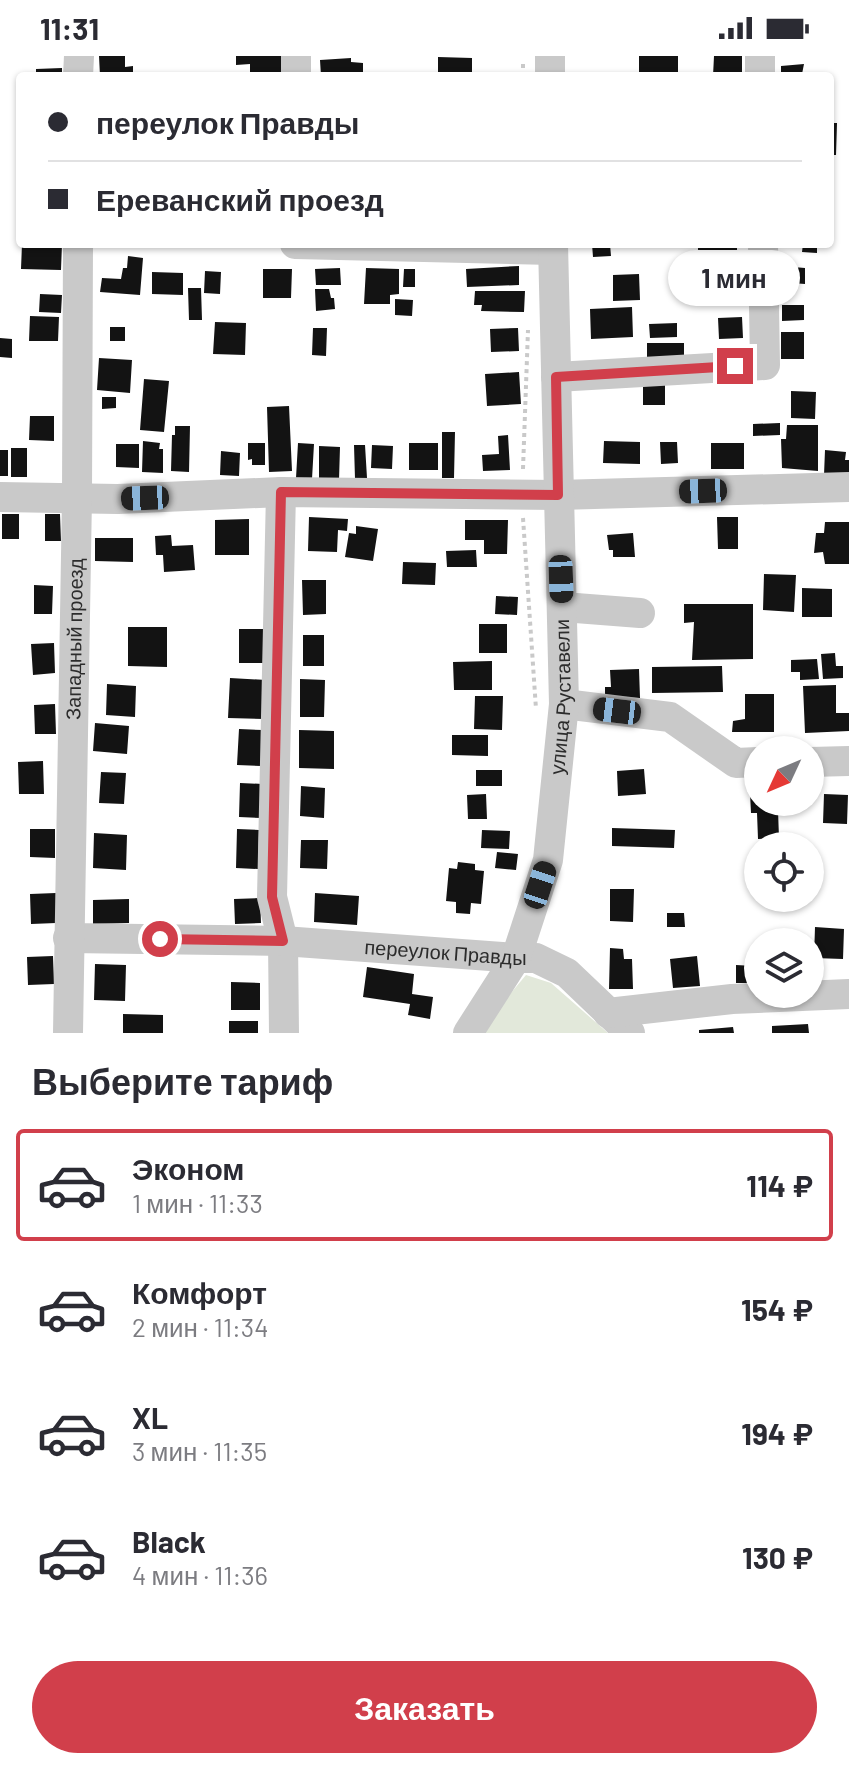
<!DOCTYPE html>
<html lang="ru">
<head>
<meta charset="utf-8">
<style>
  :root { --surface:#fff; --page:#f7f7f7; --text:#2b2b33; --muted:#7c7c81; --line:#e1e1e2; --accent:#d13f4b }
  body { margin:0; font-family:Barlow,sans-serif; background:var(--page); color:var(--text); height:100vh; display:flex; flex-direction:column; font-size:30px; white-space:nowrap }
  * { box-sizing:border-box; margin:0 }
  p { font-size:26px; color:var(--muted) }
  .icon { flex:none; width:44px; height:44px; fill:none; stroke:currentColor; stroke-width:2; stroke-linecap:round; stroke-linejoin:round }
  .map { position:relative; height:977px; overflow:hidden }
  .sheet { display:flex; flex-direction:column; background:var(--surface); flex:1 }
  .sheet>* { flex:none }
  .guide { position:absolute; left:16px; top:16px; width:818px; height:176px; border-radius:8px; box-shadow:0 2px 6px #0004; display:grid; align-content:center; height:176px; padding:0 32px; background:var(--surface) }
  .needle { width:52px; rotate:226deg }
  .buttons { position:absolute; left:744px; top:680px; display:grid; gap:16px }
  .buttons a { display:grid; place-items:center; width:80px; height:80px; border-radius:50%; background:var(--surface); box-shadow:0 2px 6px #0004; font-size:40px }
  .end { position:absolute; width:36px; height:36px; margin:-18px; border:10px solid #d13f4b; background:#fff; box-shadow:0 0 0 4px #fff }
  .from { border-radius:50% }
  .bubble { position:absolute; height:56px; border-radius:28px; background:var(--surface); box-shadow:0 2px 6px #0004; font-size:26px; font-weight:700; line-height:56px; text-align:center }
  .car { position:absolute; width:24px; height:48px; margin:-24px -12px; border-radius:10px; box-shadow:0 0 6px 2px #0007; background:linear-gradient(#222 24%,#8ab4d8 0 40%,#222 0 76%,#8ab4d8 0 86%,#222 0) }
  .guide b { display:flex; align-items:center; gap:28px; height:76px; font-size:30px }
  .guide b+b { border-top:2px solid var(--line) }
  .guide i { width:20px; height:20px; background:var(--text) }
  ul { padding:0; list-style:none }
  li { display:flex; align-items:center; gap:24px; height:112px; margin:0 16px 12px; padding:0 16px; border:4px solid transparent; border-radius:8px }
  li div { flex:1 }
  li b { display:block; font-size:30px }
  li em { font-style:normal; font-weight:700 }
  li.active { border-color:var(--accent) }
  li>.icon { width:72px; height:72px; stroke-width:1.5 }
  h2 { padding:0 32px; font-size:36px; line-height:96px }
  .action { display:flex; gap:16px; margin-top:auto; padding:16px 32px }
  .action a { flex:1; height:92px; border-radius:48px; background:var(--accent); color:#fff; font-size:32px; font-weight:700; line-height:92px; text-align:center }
  .status { display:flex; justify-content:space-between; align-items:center; height:56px; padding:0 40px; background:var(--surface); direction:ltr }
  .status svg { height:22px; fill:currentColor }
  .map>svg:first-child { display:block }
  .green { fill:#e2e8da }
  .building { fill:#131313 }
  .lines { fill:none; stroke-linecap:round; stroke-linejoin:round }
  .path { stroke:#c9c9c9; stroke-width:4; stroke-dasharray:4 4; stroke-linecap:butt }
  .minor { stroke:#c9c9c9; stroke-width:30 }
  .route { stroke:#d13f4b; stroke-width:10 }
  .labels { text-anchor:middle; stroke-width:8; stroke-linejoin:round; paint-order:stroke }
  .street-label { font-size:20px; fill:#2c2c2c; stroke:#fff }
</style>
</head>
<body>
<div class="status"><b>11:31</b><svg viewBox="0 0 49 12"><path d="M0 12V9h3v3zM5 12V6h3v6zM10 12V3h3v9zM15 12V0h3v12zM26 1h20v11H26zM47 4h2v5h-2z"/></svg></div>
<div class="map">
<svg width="849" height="977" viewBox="0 0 849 977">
  <rect width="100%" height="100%" fill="#fff"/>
  <path class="green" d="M526,919l25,8 57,50h-124l21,-33z"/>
  <path class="building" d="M99,0h26v11l8,-1v10h-33z
    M236,0h48v20h-34v-12l-14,1z
    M639,0h39v20h-39z
    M714,0h28v20h-29z
    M438,1l34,1v18h-34z
    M351,2v4l12,1v13h-42l-1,-16z
    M804,8l-2,10 -21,2v-10z
    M62,12v8h-26v-7z
    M830,67h7l-1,32h-6z
    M22,188h40l-1,26 -40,-1z
    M592,188h18l1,12 -18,1z
    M698,188h39v25l-39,-1z
    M803,188h14v9l-15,-1z
    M128,200l15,2 -3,37 -40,-3 2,-14 19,1 2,-11h4z
    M519,210v19l-52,2 -1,-18z
    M793,211l12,1v16l-13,-1z
    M340,212l1,17h-25l-1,-16z
    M366,212l33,1v25l-9,1v9h-26z
    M263,213h29l-1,29h-28z
    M404,213h11v18h-12z
    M205,215l16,1 -1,22 -16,-1z
    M152,216l31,1v22l-31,-1z
    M743,217l1,17 -27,1 -1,-17z
    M639,218l1,26 -27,1v-26z
    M188,232h13l1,32h-13z
    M315,233h14l2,9h3l1,11 -19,2z
    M475,235h50l-1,21 -43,-1 1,-6h-8z
    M40,238l22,1 -1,18 -22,-1z
    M395,243l18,1 -1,16 -17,-1z
    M782,249h22v15l-22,1z
    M632,251l1,30 -42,2 -1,-30z
    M30,260l29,1 -1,24h-29z
    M742,261l1,21 -24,1 -1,-21z
    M215,266l31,1 -1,32 -32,-1z
    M677,267v14l-27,1 -1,-14z
    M110,271h15v14h-15z
    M313,272h14l-1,28 -14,-1z
    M518,272l1,23 -28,1 -1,-23z
    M781,276h23v27h-23z
    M0,282l12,1v19l-12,-1z
    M647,287h37v18h-37z
    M99,302l33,2 -2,33 -33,-3z
    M519,316l2,32 -34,2 -2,-32z
    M144,323l25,2 -5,51 -24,-2z
    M665,327v22h-22v-21z
    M791,335l25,1 -1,27 -24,-1z
    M102,341h14v11l-14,1z
    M289,350l3,65 -23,1 -2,-65z
    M30,360h24v25l-25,-1z
    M780,367v12l-27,1v-12z
    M787,369h31v46l-36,-3 -1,-29h5z
    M175,370h15l-1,46 -18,-1 1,-36h3z
    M442,376h13l-1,46h-12z
    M508,379l2,35 -27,1 -1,-16 17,-1 -1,-18z
    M143,385l17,2 -1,6h4v24l-21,-1z
    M604,385l36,1v22l-37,-1z
    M660,386h17l1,21 -17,1z
    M248,387h17v22h-13v-6l-4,1z
    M298,387l16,1 -2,35 -16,-1z
    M409,387h29v27h-29z
    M711,387h33v26h-33z
    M116,388h23v24l-23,-1z
    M354,389h11l2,33 -12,1z
    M372,389l21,1 -1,23 -21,-1z
    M319,390l21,1 -1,33 -20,-1z
    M11,392h16v29h-16z
    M0,394h8v26h-8z
    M825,394l21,2 -1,8h4v16l-25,-1z
    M221,395l19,2 -1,23 -19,-1z
    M2,458h17v25h-17z
    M45,458h15l1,27h-16z
    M309,461l39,2 -1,12 -9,-1 -1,22 -29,-1z
    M717,461h21v32h-20z
    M249,463v36h-34v-35z
    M465,464h43l-1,34h-23v-14h-19z
    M825,466h24v42h-24l-2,-12 -9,1 2,-20h8z
    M356,470l22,3 -5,32 -28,-4 4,-24 7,1z
    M633,477l2,24h-22v-7h-4l-2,-15z
    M171,479l1,11 21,-1 2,25 -31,2 -1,-17h-7l-1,-19z
    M95,482h38v24l-38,-1z
    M476,494l1,17h-30l-1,-16z
    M403,506l33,1 -1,22 -33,-1z
    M764,518l32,1 -2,37 -31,-2z
    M302,524h24v34l-23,1z
    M34,529l19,1 -1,28h-18z
    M802,532l30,1v28h-30z
    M496,540l22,1 -1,18 -22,-1z
    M684,548h69v55l-61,1 2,-38 -10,1z
    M479,568h28v29h-28z
    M128,571h39v40l-39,-1z
    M239,573h24v34h-24z
    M303,579h21v31h-21z
    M54,587l1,30 -22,2 -2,-31z
    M835,597l1,13h7v12l-20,1 -2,-25z
    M817,603l2,20 -19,1v-8h-9v-12z
    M492,605v29h-38l-1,-28z
    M722,610l1,26 -71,1v-26z
    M639,613l1,29 -35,-1v-10h6l-1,-17z
    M230,622l36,2 -2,39 -36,-1z
    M300,623l25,1 -1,37h-24z
    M107,628l29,2 -1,31 -29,-2z
    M836,629v28h13v18l-44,2 -2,-47z
    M745,638h29v38h-42l1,-11 12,-2z
    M475,640h28l-1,34 -28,-1z
    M55,648l1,30h-21l-1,-29z
    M95,667l34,3 -2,28 -34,-3z
    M239,673l24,1 -2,36 -24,-1z
    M299,674l35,1v38l-35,-1z
    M452,679h36v21l-36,-1z
    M43,705l1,33h-25l-1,-32z
    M644,713l2,25 -28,2 -1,-25z
    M476,714h26v16h-26z
    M101,716l25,1 -2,31 -25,-1z
    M240,727l23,1 -2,34 -22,-1z
    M301,730l24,2 -1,30 -24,-2z
    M758,736v10h31l1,8h-12l1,28 -21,1 -1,-26h-6l-1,-20z
    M486,738l1,25h-19l-1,-24z
    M824,738l24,1 -1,29 -24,-1z
    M612,772l63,2 -1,18 -62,-2z
    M30,773h25v29l-25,-1z
    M237,773l22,1 -1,39 -22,-1z
    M482,774l28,1 -1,18 -28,-1z
    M94,777l33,2 -1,35 -33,-2z
    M301,784h27l-1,29 -27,-1z
    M497,796l21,2 -2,16 -21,-2z
    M458,806l17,2v6l9,1 -3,33 -10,-1 -1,11 -14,-1v-11l-10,-1 3,-33 8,1z
    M610,833h24l-1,33 -23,-1z
    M56,837v30l-25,1 -1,-30z
    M315,837l44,3 -2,29 -43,-3z
    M260,842l1,25 -26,1 -1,-25z
    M129,843v24l-36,1v-24z
    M667,857h17l1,14h-18z
    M815,871l29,2 -1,30 -29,-1z
    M610,892l13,1 1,10h8l1,30h-24z
    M53,900l1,28 -26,1 -1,-28z
    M697,900l3,30 -27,2 -3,-29z
    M95,908l31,1 -1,36 -31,-1z
    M736,909l18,1 -1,17h-17z
    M367,911l47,7 -2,20 21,3 -3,22 -22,-4 2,-11 -47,-7z
    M231,926l29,1v27h-29z
    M123,958l40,1v18h-40z
    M229,965h29v12h-29z
    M808,968l1,9h-37v-7z
    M733,971l1,6h-35v-3z"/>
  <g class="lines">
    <path class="path" d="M523,20v-14
      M523,413l5,-139
      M523,462l13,191"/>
    <g class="minor">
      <path d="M550,0v20"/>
      <path d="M760,0v20"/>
      <path d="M78,20l1,-20"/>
      <path d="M296,20v-20"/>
      <path d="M295,188l258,6"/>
      <path d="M556,321l209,-12 -2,-121"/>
      <path d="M281,436l-9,405 11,44 1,92"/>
      <path d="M0,441l118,2 163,-7 277,3 291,-8"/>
      <path d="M563,551l77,6"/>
      <path d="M564,648l106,13 66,46 22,-1"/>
      <path d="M810,706l39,-1"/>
      <path id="s1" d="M68,882l215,3 233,17h20l31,15 63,60"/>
      <path d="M608,957l124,-14 117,-5"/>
      <path id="s2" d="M68,977l9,-537 1,-252"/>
      <path id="s3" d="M468,977l48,-75 32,-98 16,-156 -11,-460"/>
    </g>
  </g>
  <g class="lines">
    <path class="route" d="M160,883l123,2 -11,-44 9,-405 277,3 -2,-118 179,-11"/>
  </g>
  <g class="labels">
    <g class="street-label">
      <text dy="7" stroke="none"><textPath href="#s2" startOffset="394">Западный проезд</textPath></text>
      <text dy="7" stroke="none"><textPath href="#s3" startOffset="356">улица Руставели</textPath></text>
      <text dy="7" stroke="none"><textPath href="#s1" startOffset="378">переулок Правды</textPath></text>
    </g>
  </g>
</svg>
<div class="buttons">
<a><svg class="needle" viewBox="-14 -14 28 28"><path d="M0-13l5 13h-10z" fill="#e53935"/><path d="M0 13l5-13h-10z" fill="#7c7c81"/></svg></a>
<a><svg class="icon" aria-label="locate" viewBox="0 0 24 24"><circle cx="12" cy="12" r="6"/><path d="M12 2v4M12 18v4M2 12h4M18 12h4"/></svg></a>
<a><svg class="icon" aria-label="layers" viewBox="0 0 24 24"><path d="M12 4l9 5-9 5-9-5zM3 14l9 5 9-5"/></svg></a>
</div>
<i class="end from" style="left:160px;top:883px"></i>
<i class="end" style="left:735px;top:310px"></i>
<div class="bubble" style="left:668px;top:194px;width:132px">1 мин</div>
<i class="car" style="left:703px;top:435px;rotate:268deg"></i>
<i class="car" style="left:145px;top:442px;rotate:268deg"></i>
<i class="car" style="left:561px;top:523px;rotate:178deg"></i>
<i class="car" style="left:617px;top:655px;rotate:277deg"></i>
<i class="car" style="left:540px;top:829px;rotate:18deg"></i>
<div class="guide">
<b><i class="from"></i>переулок Правды</b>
<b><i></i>Ереванский проезд</b>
</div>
</div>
<section class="sheet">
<h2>Выберите тариф</h2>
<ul>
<li class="active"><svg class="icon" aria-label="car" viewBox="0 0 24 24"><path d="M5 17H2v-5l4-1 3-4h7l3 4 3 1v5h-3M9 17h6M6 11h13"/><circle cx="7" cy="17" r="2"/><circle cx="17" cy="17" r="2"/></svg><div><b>Эконом</b><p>1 мин · 11:33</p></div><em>114 ₽</em></li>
<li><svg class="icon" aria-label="car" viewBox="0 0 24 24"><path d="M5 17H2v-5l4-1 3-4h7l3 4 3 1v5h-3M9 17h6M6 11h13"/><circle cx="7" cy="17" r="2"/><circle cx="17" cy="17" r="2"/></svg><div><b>Комфорт</b><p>2 мин · 11:34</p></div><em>154 ₽</em></li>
<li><svg class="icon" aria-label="car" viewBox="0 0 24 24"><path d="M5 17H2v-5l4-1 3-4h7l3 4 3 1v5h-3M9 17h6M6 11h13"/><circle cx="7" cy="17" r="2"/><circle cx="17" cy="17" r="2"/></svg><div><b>XL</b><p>3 мин · 11:35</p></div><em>194 ₽</em></li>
<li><svg class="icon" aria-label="car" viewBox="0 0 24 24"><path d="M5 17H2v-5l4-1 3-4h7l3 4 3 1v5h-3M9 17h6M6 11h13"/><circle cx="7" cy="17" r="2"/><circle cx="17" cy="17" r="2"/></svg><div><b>Black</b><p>4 мин · 11:36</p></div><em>130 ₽</em></li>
</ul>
<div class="action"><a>Заказать</a></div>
</section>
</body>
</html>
